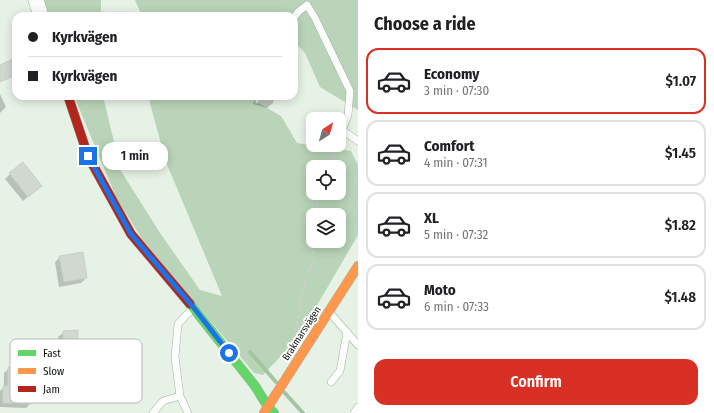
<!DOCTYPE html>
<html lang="en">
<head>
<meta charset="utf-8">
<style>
  :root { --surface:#fff; --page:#f6f6f6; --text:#202124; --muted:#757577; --line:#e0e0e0; --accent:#d93025 }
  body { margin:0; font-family:"Fira Sans Condensed",sans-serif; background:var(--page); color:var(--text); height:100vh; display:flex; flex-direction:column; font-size:15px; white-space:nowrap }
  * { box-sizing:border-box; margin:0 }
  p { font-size:13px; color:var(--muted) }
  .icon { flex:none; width:22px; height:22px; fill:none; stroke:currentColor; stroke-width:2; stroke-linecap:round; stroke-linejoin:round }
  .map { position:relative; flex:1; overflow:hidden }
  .side { display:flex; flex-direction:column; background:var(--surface); width:356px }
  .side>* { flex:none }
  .guide { position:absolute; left:12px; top:12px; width:286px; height:88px; border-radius:12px; box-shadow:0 2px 10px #0003; display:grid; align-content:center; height:88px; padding:0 16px; background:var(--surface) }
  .needle { width:26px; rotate:37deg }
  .fabs { position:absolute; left:306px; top:112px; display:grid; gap:8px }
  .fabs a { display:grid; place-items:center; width:40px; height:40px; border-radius:8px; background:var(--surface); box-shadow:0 2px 10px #0003; font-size:20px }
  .end { position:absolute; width:18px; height:18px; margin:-9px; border:5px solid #1a73e8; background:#fff; box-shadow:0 0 0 2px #fff }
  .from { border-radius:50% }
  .bubble { position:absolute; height:28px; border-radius:12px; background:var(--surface); box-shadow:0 2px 10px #0003; font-size:13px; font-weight:600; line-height:28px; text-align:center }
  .guide b { display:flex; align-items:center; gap:14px; height:38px; font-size:15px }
  .guide b+b { border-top:1px solid var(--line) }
  .guide i { width:10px; height:10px; background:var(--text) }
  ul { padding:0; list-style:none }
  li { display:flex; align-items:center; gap:12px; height:66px; margin:0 8px 6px; padding:0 8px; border:2px solid var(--line); border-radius:12px }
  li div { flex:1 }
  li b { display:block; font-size:15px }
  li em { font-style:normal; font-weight:600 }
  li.selected { border-color:var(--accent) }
  li>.icon { width:36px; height:36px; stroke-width:1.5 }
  h2 { padding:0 16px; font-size:18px; line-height:48px }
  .primary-button { display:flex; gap:8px; margin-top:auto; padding:8px 16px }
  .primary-button a { flex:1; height:46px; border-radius:12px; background:var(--accent); color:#fff; font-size:16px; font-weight:600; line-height:46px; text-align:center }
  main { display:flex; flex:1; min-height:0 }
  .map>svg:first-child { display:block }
  .forest { fill:#b9d4b8; fill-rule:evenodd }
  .shadow { fill:#0003 }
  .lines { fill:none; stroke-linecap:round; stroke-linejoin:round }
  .stream { stroke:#a4c4a2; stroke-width:4 }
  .building { fill:#d0d8d0; stroke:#c7d0c7 }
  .lane-casing { stroke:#a5ada4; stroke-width:8 }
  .street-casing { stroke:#a5ada4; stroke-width:16 }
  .fast-casing { stroke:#a5ada4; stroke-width:10 }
  .slow-casing { stroke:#a5ada4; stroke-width:10 }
  .jam-casing { stroke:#a5ada4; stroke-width:10 }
  .path { stroke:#cdcfcd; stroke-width:2.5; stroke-dasharray:3 3; stroke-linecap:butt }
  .lane { stroke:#fbfdfb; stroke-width:7 }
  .street { stroke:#fbfdfb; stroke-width:15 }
  .fast { stroke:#63d668; stroke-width:9 }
  .slow { stroke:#ff974d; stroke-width:9 }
  .jam { stroke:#b3261e; stroke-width:9 }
  .route { stroke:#1a73e8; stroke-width:5 }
  .labels { text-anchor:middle; stroke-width:4; stroke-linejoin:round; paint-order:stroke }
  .street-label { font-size:10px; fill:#0d130d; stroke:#fff }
  .key { fill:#fff; stroke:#b6b8b6; stroke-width:1 }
  .key-label { font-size:11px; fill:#0d130d }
</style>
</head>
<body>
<main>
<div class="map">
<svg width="358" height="413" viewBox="0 0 358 413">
  <rect width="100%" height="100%" fill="#e7f2e7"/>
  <path class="forest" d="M43,0h58v16h-53z
    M135,0h223v110l-38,-23 -15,-34 -11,-12v-25h-152z
    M74,96h29l18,75 39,62 40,57 22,6 -56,-134 -18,-66h98l35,20 16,27 54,8 7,14v70l-60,103 -35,37 -9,-2 -112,-134 -26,-42zM313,167h26v26h-26zM313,215h26v26h-26z"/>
  <path class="shadow" d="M0,94l6,13 -6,6z
    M256,96h2l-3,7 2,1 3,-8h15l-2,7 -6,5 -14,-4z
    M10,174l30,12 -17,15 -18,-22z
    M60,257l26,21 -5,5 -22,4 -4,-25z
    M64,332l13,14 -5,5h-14v-14z
    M9,368l21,36 -4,4 -26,-1v-16l4,-4v-14z"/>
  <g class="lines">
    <path class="stream" d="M250,352l26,30
      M284,392l19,21"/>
  </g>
  <path class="building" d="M13,59l3,6v10l-16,7v-17z
    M23,162l19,24 -14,11 -19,-24z
    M83,252l4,26 -23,4 -5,-26z
    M78,330v16h-15v-15z
    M8,367h13v20h11l-1,17 -28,-1v-17h5z"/>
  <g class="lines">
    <defs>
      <path id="lane" d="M294,18l4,-6 9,-7 8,13 35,73 -2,24 -6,15 16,11
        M330,313l28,32
        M331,382l9,-11 7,-39
        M153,413l10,-12 17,-5
        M188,413l-8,-17 -5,-39 3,-33 14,-15
        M354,413l4,-6"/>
      <path id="street" d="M36,0l5,16"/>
      <path id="fast" d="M190,304l65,82 13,21 6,6"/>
      <path id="slow" d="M264,413l94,-147"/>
      <path id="jam" d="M68,96l20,60 43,78 59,70"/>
    </defs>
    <use href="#lane" class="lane-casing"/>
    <use href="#street" class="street-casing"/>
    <use href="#fast" class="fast-casing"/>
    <use href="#slow" class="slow-casing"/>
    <use href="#jam" class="jam-casing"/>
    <path class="path" d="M329,167l8,-22
      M315,215l5,-22
      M296,330l3,-21 7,-31 5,-12 2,-13 -3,-6 3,-22"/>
    <use href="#lane" class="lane"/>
    <use href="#street" class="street"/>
    <use href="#fast" class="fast"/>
    <use href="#slow" class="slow"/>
    <use href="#jam" class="jam"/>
  </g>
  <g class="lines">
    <path class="route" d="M88,156l43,78 63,74 35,45"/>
  </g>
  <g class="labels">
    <g class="street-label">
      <text transform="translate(301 333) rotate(-57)" y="4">Brakmarsvägen</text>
    </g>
  </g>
  <rect x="10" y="339" width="132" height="64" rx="6" class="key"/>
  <rect x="18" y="350" width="18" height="6" fill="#63d668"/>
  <rect x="18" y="368" width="18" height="6" fill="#ff974d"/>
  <rect x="18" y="386" width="18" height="6" fill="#b3261e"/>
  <g class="key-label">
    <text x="43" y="357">Fast</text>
    <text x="43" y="375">Slow</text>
    <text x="43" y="393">Jam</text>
  </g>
</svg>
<div class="fabs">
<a><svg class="needle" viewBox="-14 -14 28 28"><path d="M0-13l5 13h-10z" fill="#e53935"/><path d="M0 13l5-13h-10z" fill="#757577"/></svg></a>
<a><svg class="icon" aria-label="locate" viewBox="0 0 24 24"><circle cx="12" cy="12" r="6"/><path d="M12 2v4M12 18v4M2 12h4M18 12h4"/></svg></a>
<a><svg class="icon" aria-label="layers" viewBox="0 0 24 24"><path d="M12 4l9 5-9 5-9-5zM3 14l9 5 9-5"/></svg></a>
</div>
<i class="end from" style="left:229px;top:353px"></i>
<i class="end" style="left:88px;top:156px"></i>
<div class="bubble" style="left:102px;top:142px;width:66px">1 min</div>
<div class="guide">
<b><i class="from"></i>Kyrkvägen</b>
<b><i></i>Kyrkvägen</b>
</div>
</div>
<section class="side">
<h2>Choose a ride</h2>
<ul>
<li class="selected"><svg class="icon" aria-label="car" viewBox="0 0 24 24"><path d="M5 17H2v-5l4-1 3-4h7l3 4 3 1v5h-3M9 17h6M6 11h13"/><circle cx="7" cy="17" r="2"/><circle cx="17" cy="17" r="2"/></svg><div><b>Economy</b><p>3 min · 07:30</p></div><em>$1.07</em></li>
<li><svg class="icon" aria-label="car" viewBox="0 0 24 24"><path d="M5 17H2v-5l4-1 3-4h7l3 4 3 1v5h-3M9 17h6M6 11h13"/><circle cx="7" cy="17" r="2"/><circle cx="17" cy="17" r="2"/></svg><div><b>Comfort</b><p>4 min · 07:31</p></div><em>$1.45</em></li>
<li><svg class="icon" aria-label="car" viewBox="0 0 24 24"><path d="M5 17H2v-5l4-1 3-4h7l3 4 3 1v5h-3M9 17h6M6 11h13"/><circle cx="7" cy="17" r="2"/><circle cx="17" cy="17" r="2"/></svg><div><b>XL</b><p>5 min · 07:32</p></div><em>$1.82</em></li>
<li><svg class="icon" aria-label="car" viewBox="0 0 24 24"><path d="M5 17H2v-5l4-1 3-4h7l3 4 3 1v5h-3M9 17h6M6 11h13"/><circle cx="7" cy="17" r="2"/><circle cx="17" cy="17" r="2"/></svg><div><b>Moto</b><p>6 min · 07:33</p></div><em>$1.48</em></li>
</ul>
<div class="primary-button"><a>Confirm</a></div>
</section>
</main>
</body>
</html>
